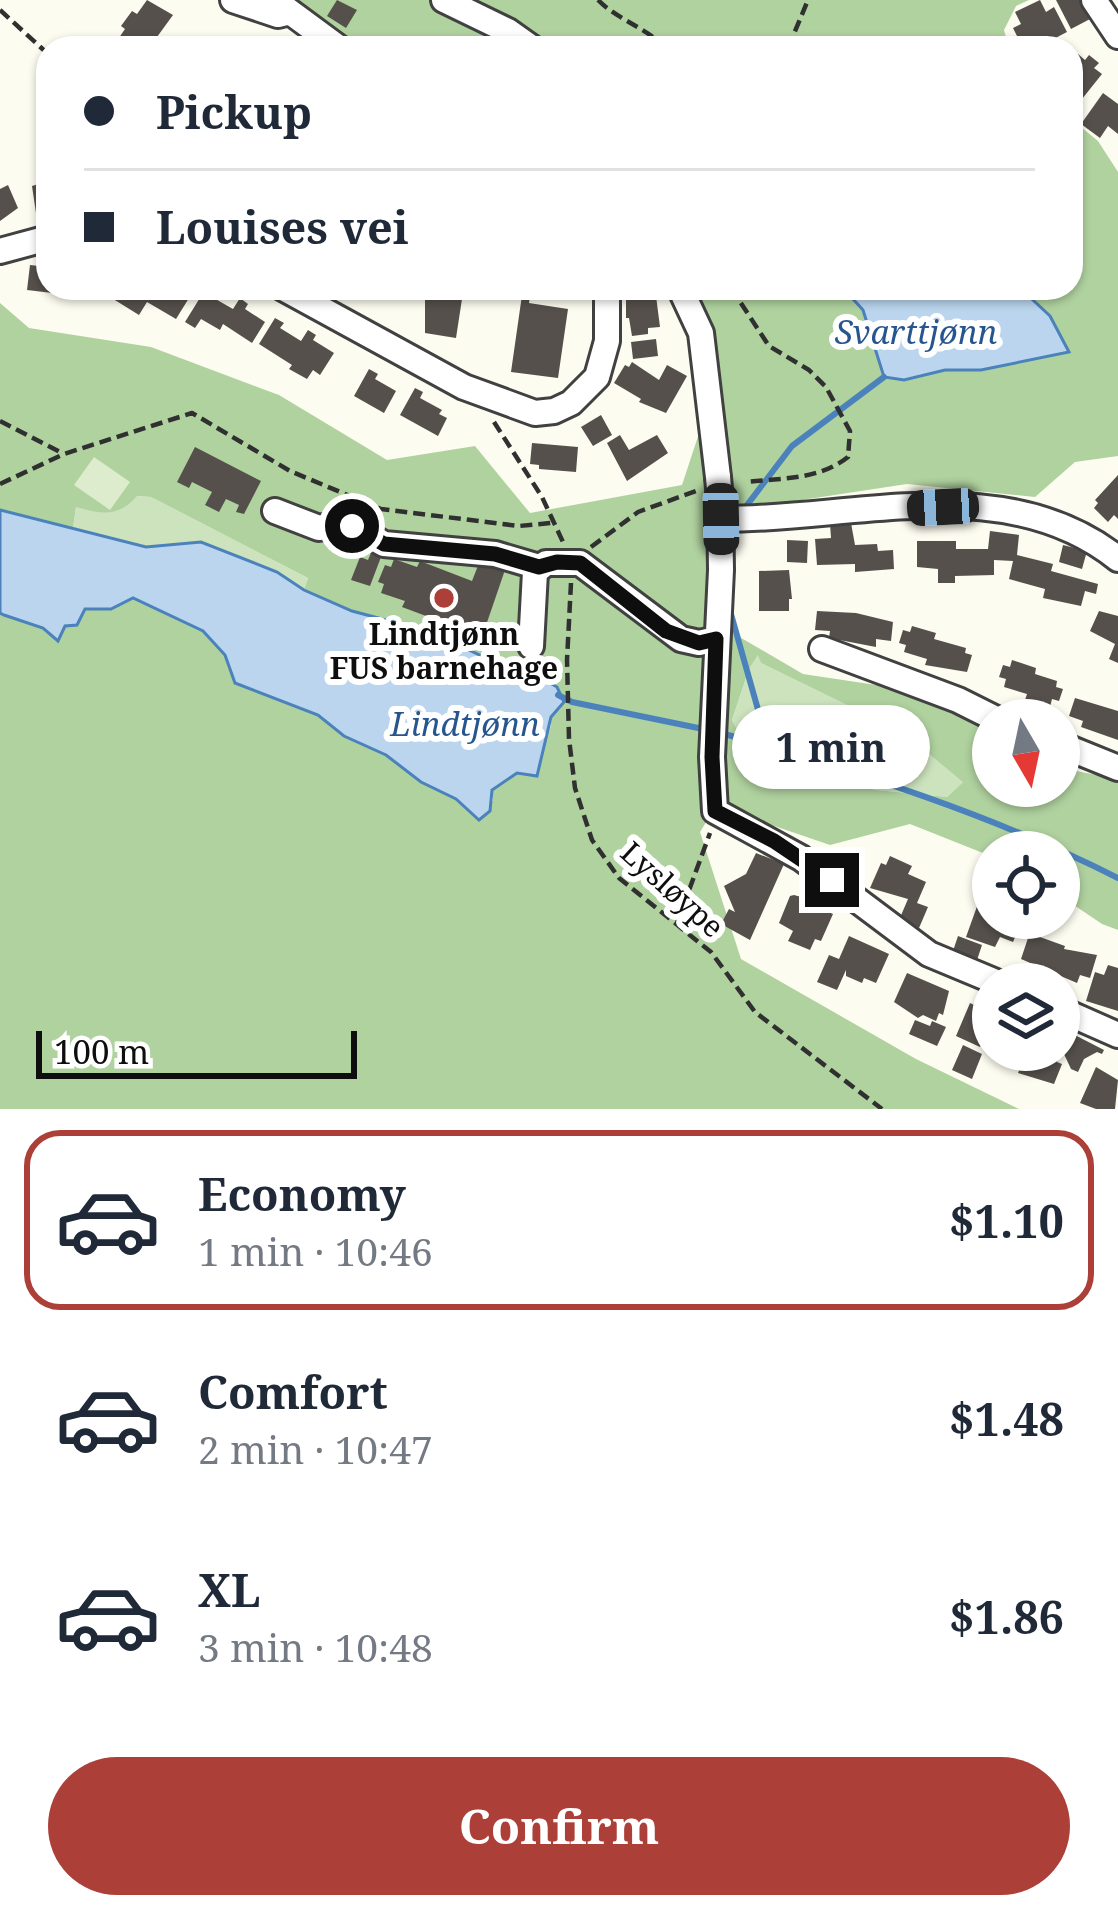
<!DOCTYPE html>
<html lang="en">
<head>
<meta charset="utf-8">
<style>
  :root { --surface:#fff; --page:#f6f6f7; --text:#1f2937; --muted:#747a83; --line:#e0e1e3; --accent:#ac3f37 }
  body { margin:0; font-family:"Noto Serif",serif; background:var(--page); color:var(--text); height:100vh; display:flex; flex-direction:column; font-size:45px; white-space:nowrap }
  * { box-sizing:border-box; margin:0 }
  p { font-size:39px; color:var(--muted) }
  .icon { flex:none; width:66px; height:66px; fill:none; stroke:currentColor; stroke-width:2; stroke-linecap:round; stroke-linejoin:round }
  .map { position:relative; height:1109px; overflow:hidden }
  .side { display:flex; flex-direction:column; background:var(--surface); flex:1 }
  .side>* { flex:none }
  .top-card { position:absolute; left:36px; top:36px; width:1047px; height:264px; border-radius:36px; box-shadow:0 3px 9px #0004; display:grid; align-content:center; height:264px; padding:0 48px; background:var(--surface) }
  .needle { width:78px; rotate:171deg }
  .tools { position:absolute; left:972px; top:699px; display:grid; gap:24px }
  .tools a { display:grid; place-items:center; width:108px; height:108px; border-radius:50%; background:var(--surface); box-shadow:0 3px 9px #0004; font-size:60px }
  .scale { position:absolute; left:36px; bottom:30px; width:321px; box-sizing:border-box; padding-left:12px; border:6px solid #0e0e0e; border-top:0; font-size:33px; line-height:42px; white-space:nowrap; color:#0e0e0e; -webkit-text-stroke:9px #fff; paint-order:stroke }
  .end { position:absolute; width:54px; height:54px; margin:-27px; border:15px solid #0e0e0e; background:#fff; box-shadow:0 0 0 6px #fff }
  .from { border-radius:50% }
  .bubble { position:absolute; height:84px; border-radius:42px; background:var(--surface); box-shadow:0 3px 9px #0004; font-size:39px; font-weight:700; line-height:84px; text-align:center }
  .car { position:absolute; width:36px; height:72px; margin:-36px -18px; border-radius:15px; box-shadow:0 0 9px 3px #0007; background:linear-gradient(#222 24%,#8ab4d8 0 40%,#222 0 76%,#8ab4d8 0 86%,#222 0) }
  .top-card b { display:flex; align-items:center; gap:42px; height:114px; font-size:45px }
  .top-card b+b { border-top:3px solid var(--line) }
  .top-card i { width:30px; height:30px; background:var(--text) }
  ul { padding:21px 0 0; list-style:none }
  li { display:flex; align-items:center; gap:36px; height:180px; margin:0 24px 18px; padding:0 24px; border:6px solid transparent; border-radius:36px }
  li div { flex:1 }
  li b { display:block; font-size:45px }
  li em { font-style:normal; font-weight:700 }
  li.current { border-color:var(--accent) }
  li>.icon { width:108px; height:108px; stroke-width:1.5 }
  .button { display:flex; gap:24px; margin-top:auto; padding:24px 48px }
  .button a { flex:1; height:138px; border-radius:72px; background:var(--accent); color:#fff; font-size:48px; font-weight:700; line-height:138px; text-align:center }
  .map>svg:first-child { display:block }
  .green { fill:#cde3be }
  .forest { fill:#b0d29f; fill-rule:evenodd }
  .pitch { fill:#deecce }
  .water { fill:#bbd5ee; stroke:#4b82bc; stroke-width:3 }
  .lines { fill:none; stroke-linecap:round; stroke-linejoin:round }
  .stream { stroke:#4b82bc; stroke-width:6 }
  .building { fill:#55504b }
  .minor-casing { stroke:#414141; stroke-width:30 }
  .path { stroke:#303030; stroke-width:4.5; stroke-dasharray:12 6; stroke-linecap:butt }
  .minor { stroke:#fff; stroke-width:24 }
  .minor-bridge-casing { stroke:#414141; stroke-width:30; stroke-linecap:butt }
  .minor-bridge { stroke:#fff; stroke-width:24 }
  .route { stroke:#0e0e0e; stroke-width:15 }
  .poi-dot { fill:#ac3f37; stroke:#fff; stroke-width:4.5 }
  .labels { text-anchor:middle; stroke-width:12; stroke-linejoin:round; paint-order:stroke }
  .poi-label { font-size:30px; font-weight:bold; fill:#0e0e0e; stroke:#fff }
  .street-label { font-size:30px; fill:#0e0e0e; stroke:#fff }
  .water-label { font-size:33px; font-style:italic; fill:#27568f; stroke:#fff }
</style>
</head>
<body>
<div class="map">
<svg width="1118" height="1109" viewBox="0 0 1118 1109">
  <rect width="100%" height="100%" fill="#fdfcf0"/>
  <path class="green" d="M136,496l15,1 157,81 -4,12 -27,-18 -76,-30 -54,5 -74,-19 3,-21z
    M759,653l2,10 143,70 60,48 -17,16 -69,-7 -122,-25 -24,-45 17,-51z"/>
  <path class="forest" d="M294,0h735l-13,6 -12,24 5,18h-646z
    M1071,119l27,22 20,31v284l-43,6 -40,35 -128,-13 -177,27 -23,107 96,56 93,14 97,41v57h66v-24l17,9 42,8v151l-16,-6 -43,-29v-43h-66v5l-83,-33 -80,21 -114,-39 -16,26 41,127 175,100 103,50h-1019v-496l43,15 22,-3 20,-16h26l22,-11 70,33 22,24 10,28 83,32 26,21 42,19 35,27 35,17 37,2 -1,-10c16,-12 63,-51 59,-72 -3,-16 -19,-36 -27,-51l-38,-10 -55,-26 -79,-21 -48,-21 4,-12 -157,-81 -14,-1c-19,22 -36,18 -61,11l-3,21 -73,-18v-207l29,25 122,19 128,48 108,65 88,-14 55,67 152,-28 26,-79 -23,-118h158l20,21 22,68 19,3 41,-10 55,-3 9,-5 41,-46 -30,-28h51zM758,655l3,8 143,70 59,49 -16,15 -70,-7 -121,-25 -24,-45 17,-51z"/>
  <path class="pitch" d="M94,457l36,25 -20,28 -36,-25z"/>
  <path class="water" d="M843,288h177l30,28 19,36 -88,18h-36l-41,10 -20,-3 -21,-67z
    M0,510l146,37 55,-5 76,30 27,18 48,21 79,21 55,26 38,10 33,19 7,15 -13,15 -14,59 -20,-3 -25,17 -2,21 -11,9 -23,-21 -35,-17 -35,-27 -42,-19 -26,-21 -83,-32 -10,-28 -22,-24 -70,-33 -22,11h-26l-8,16 -12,1 -7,15 -15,-13 -39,-13 -4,-2z"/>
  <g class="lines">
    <path class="stream" d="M744,509l48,-63 92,-69
      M729,607l39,138
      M558,695l14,7 136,28
      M721,733c135,38 272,82 397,145"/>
  </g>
  <path class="building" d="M147,0l26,15 -24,33h-37l13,-19 -4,-3 11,-15 5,3z
    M337,0l20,10 -11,18 -19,-12z
    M1040,0l6,12 8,-5 13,25 -31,16h-13l-10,-20 8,-4 -6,-12z
    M1056,0h24l10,19 -19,10z
    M1078,54l7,6 4,-5 10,8 -5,5 8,6 -28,35 -3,-3v-45z
    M1103,93l15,11v30l-10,-8 -8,12 -19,-14z
    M48,181v30l-12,2 -4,-27z
    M8,185l10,23 -18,13v-32z
    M30,265l18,2v21h14l-1,6 -34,-4z
    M115,288h28l9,5 3,-5h17l17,10 -13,21 -29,-17 -8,13 -29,-18z
    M206,288l9,3 -3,6 21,12 7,-11 8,6 -3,5 20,13 -13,21 -29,-19 -3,6 -19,-11 -6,9 -10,-6z
    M523,288h8l-2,15 39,6 -10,69 -47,-6z
    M655,288l5,39 -12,1v6l-16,2 -3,-18h-3v-29z
    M425,293l37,6 -6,39 -31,-5z
    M275,318l9,5 -4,5 21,13 7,-11 8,5 -3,5 21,13 -14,22 -7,-5 -6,9 -18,-10 3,-4 -33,-21z
    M656,339l2,17 -25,3 -2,-17z
    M632,362l27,18 8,-15 20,11 -21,37 -27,-11 2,-3 -27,-16 11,-18 4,2z
    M369,369l9,5 -3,5 21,12 -12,22 -30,-17z
    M415,388l8,4 -3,6 22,12 -3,4 8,4 -9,18 -38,-21z
    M601,415l11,20 -19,11 -12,-19z
    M620,435l9,15 28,-15 11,18 -41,28 -20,-38z
    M532,443l46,4 -2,25 -37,-3v-4l-9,-1z
    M195,447l66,34 -17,33 -8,-2 3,-7 -13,-6 -7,13 -14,-7 7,-13 -20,-10 -3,6 -12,-6z
    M1118,475v44l-4,-4 -6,7 -14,-14 4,-5 -3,-3z
    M851,523l4,22 22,-1 1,7 15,-1 1,19 -39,3v-8l-38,1 -2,-26 16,-1 -1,-14z
    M990,531l29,4 -2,20 36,9 -2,7 47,13 -2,10 -11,-3 -4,15 -38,-8 2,-9 -36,-10 4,-18 -19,-1v15l-39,1v7h-17v-14l-21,-2v-26h39v8h32z
    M787,540l21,1 -1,22 -20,-1z
    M1063,545l24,6 -5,18 -23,-7z
    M371,553l10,4 -11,29 -19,-6 9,-23 8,3z
    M481,558l25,9 -24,70 -80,-30 3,-6 -24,-8 3,-9 -6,-2 7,-17 6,2 3,-8 23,8 3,-6 52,20z
    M789,570l3,29h-3v12h-30v-40z
    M817,611l39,2 37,9 -2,19 -15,-2v8l-47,-9 1,-7 -15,-1z
    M1099,611l19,5v47l-9,-4 6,-15 -25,-13z
    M912,626l24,7 -2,6 32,9 -1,5 7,2 -5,17 -42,-7 2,-6 -23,-7 2,-7 -7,-2 4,-13 7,2z
    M1012,660l24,8 -1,6 22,7 -1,6 7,2 -4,12 -7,-2 -2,8 -25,-7 2,-6 -23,-7 2,-8 -7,-2 4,-12 7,2z
    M1075,698l43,13v29l-37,-13 2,-6 -14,-5z
    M756,853l28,11 -34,76 -29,-16 8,-15 6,3 -11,-26 22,-12z
    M890,856l22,10 -4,8 18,8 -9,21 11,4 -9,21 -20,-8 9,-21 -38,-11 11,-25 5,2z
    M992,881l1,37h28v5l-8,19 -13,-5 -5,10 -29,-10 14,-39 6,2z
    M794,895l29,8 -2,6 12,5 -12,27 -6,-2 -5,11 -22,-9 5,-10 -14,-8 11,-27z
    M1031,929l11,4 -2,4 25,9 -1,3 33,6 -7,23 -10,-3 -3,8 -56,-24z
    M849,936l40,18 -13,29 -12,-5 -2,5 -16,-7v-6l-9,20 -20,-8 12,-27 10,4z
    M958,936l24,9 -5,15 -24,-9z
    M1108,965l10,3v43l-32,-10 9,-29 9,3z
    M907,973l42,18 -6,24 -4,-2 -3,8 -13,-6 -5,3 -24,-16z
    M970,1003l23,11v33l-11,-4 -2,4 -24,-11z
    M915,1020l15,6 2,-5 14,6 -9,19 -28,-12z
    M1067,1031l37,19 -2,4 -5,-2 -13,7 -6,13 -7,-3 -7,-15 1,-5 -4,-2z
    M963,1045l19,9 -10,25 -20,-9z
    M1027,1050l34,2 -4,10 5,2 -8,20 -36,-11z
    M1096,1067l22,13 -3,29h-19l-16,-6z"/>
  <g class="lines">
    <defs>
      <path id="minor" d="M233,0l45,15 12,-3
        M274,0l65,48
        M444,0l64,31 24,17
        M1094,0l24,36
        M0,251l48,-13
        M283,288l181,99 71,26 19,-2 17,-8 26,-26 10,-36v-53
        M680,288l21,45 17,144
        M720,500l1,70 -9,187 3,54 86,47 128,96 72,30
        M275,511l44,17 21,-5 12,3 32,18 111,10 44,13
        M721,519c131,1 285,-50 397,40
        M531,646l4,-74 11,-9h34l101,76 18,4 17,-4
        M822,649l136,51 40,20
        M1059,744l59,24
        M1059,1009l59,26"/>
    </defs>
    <use href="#minor" class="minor-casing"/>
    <path class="path" d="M598,0c20,20 47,27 68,48
      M0,10l48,44
      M788,48l20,-48
      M731,288l38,58 40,24 17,17 24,44 -2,26c-29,23 -67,21 -102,25
      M0,421l64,33
      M494,422l48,75 21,45
      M0,484l64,-30 128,-41 98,58 91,38 138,17 32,-3
      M591,547l47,-35 58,-21
      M571,583l-4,77 2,79 6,49 17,52 27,38 92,74 44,60 127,97
      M677,923l33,-90"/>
    <use href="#minor" class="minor"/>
    <defs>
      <path id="minor-bridge" d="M718,477l2,23"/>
    </defs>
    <use href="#minor-bridge" class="minor-bridge-casing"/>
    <use href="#minor-bridge" class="minor-bridge"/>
  </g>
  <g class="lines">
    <path class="route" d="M352,526l32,18 111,10 44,13 18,-5 23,1 86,68 33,12 17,-4 -4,118 3,54 59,30 58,39"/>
  </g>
  <circle class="poi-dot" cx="444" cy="598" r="12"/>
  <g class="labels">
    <g class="poi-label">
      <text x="444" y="645">Lindtjønn<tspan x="444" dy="34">FUS barnehage</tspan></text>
    </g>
    <g class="street-label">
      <text transform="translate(672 890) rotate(42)" y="10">Lysløype</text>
    </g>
    <g class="water-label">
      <text x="916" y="344">Svarttjønn</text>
      <text x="465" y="736">Lindtjønn</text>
    </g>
  </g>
</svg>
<div class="tools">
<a><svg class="needle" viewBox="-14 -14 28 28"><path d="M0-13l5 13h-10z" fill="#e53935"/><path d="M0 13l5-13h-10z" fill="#747a83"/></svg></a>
<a><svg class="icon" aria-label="locate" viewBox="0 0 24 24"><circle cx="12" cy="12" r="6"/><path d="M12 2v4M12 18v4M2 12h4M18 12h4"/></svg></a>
<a><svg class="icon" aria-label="layers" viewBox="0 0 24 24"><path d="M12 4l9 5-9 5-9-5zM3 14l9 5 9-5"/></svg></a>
</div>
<div class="scale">100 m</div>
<i class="end from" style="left:352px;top:526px"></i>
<i class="end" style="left:832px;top:880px"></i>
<div class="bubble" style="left:732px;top:705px;width:198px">1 min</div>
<i class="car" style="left:943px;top:507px;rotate:267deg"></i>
<i class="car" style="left:721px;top:519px;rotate:179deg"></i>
<div class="top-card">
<b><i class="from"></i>Pickup</b>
<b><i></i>Louises vei</b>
</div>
</div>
<section class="side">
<ul>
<li class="current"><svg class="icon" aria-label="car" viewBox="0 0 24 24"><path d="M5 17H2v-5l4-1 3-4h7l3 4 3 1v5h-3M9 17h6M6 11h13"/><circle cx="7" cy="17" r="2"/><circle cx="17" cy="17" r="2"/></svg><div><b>Economy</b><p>1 min · 10:46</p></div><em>$1.10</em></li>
<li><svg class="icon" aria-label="car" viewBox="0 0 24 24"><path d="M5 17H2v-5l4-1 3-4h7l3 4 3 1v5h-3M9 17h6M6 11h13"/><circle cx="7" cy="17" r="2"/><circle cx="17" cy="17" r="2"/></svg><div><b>Comfort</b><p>2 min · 10:47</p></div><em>$1.48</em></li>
<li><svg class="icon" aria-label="car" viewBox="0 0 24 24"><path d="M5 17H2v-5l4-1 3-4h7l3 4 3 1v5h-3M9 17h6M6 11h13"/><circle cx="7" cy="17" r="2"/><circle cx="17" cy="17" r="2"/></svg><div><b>XL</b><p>3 min · 10:48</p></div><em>$1.86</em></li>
</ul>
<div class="button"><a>Confirm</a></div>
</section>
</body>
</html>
